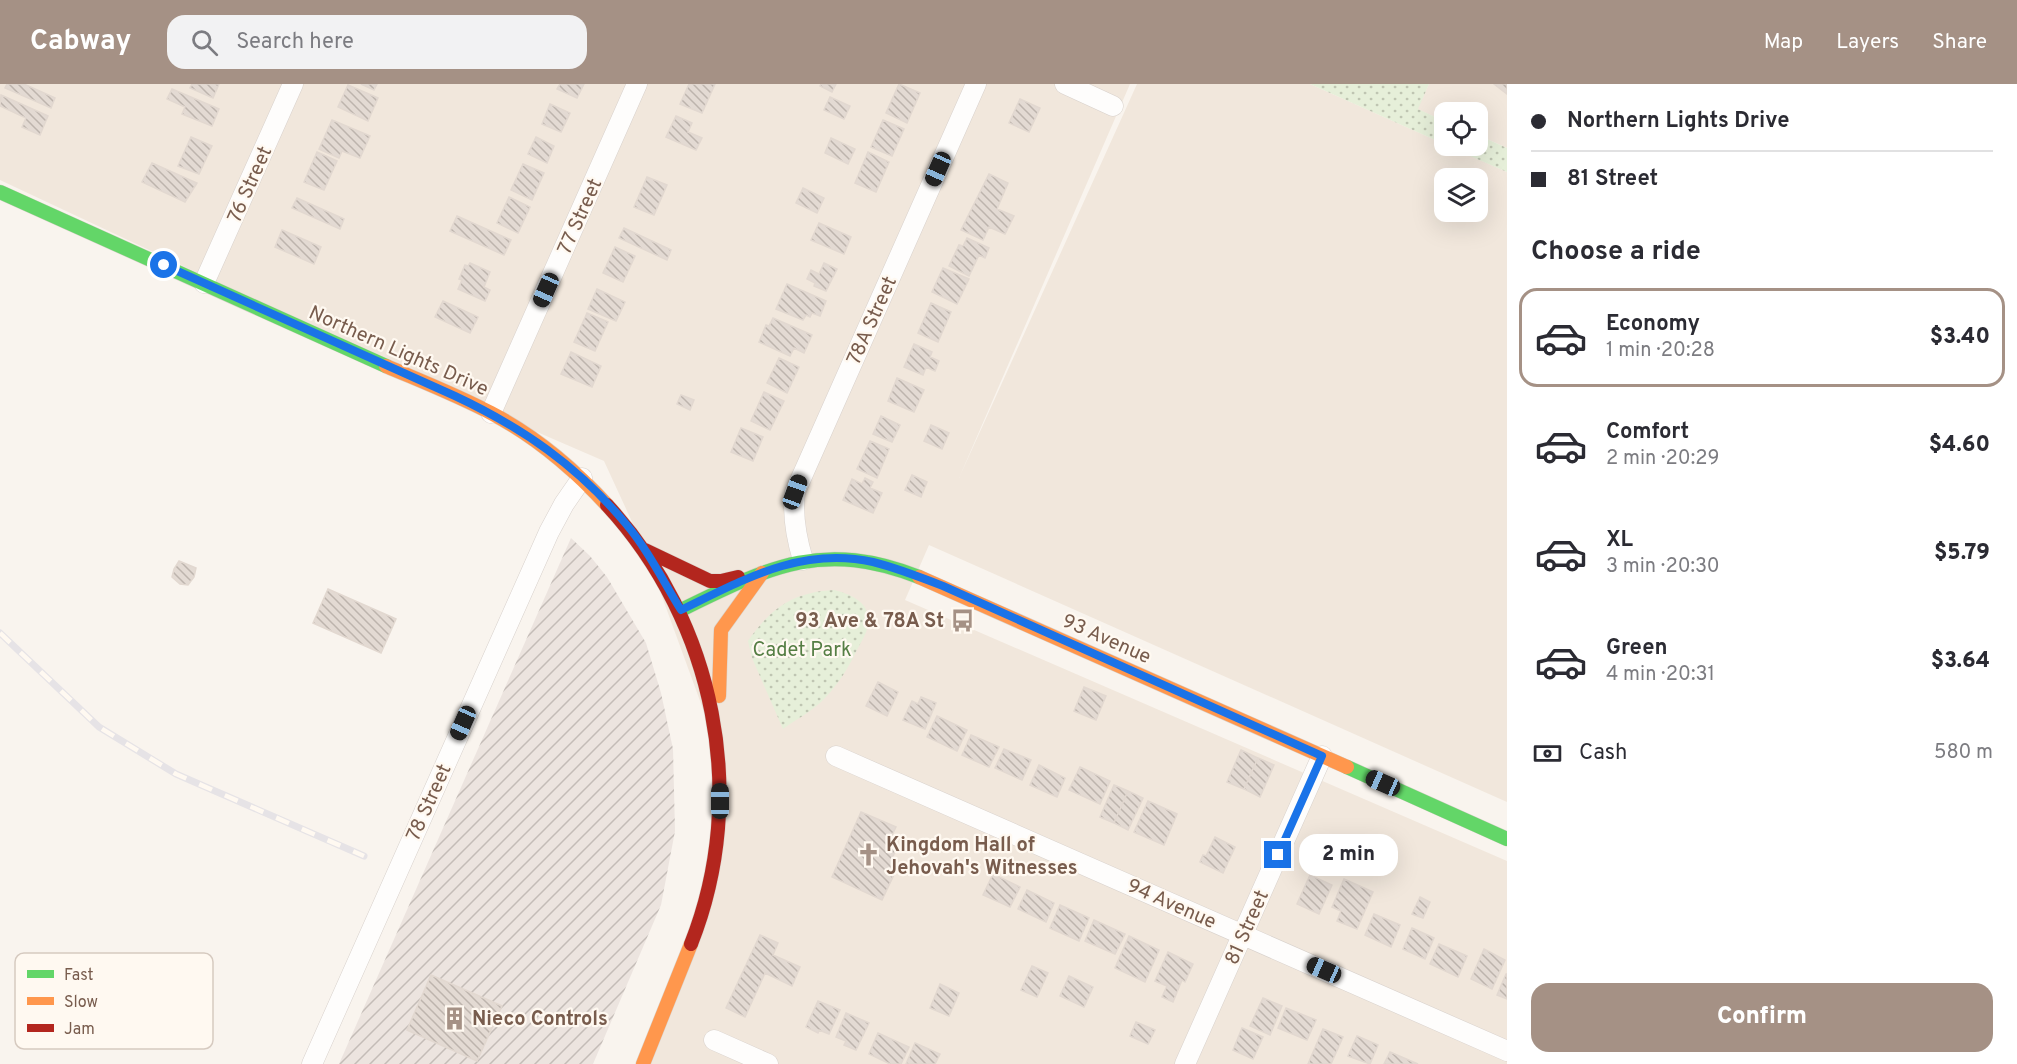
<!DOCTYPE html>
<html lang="en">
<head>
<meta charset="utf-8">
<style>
  :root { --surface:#fff; --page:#f2f2f3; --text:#2b2b33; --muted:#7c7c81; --line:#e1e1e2; --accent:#a59185 }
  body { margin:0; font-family:Overpass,sans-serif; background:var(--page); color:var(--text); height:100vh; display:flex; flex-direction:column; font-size:22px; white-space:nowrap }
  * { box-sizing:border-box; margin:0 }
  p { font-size:20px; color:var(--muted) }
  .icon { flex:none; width:33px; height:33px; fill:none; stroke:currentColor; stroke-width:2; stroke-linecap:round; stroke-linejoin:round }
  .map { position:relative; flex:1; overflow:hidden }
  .side { display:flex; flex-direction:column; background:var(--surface); width:510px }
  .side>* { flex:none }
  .guide { display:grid; align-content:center; height:132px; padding:0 24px; background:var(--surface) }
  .controls { position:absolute; left:1434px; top:18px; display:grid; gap:12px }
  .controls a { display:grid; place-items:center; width:54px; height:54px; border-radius:12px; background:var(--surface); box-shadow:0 6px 24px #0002; font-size:30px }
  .end { position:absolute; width:27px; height:27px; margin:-14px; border:8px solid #1a73e8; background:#fff; box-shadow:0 0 0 3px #fff }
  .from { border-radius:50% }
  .bubble { position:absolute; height:42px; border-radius:18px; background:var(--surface); box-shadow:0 6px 24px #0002; font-size:20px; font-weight:800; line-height:42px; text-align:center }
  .car { position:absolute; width:18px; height:36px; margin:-18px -9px; border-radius:8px; box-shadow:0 0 4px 2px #0007; background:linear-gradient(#222 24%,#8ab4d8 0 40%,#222 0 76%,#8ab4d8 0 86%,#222 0) }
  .guide b { display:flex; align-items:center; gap:21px; height:57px; font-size:22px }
  .guide b+b { border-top:2px solid var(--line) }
  .guide i { width:15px; height:15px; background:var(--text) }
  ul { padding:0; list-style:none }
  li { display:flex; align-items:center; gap:18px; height:99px; margin:0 12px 9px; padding:0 12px; border:3px solid transparent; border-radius:18px }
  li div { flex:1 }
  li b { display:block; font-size:22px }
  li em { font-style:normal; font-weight:800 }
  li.on { border-color:var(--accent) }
  li>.icon { width:54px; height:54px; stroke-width:1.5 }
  h2 { padding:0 24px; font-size:27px; line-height:72px }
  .pay { display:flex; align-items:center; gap:15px; height:66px; padding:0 24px; font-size:22px }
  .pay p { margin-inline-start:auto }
  .action { display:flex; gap:12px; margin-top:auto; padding:12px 24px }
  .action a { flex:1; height:69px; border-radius:18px; background:var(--accent); color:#fff; font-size:24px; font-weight:800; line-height:69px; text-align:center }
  header { display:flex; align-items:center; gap:36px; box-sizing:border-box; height:84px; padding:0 30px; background:var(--accent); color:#fff }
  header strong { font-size:28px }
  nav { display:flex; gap:33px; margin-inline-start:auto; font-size:21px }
  .search { width:420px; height:54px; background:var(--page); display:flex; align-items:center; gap:15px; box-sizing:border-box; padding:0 21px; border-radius:18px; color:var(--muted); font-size:22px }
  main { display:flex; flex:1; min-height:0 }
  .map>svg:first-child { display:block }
  .residential { fill:#f1e7dc; fill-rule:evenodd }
  .industrial { fill:url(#industrial-furrows) }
  .green { fill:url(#green-dots) }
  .building { fill:url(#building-back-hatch); stroke:#e2d8d0; stroke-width:1.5 }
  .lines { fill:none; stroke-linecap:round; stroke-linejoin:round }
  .street-casing { stroke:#d8d1cc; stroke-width:21 }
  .fast-casing { stroke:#d9d1ca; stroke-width:15 }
  .slow-casing { stroke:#d9d1ca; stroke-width:15 }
  .jam-casing { stroke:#d9d1ca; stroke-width:15 }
  .street { stroke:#fefdfc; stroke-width:20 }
  .fast { stroke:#63d668; stroke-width:14 }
  .slow { stroke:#ff974d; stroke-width:14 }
  .jam { stroke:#b3261e; stroke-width:14 }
  .rail-casing { stroke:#e6e3e6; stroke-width:7 }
  .rail { stroke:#fff9f1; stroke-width:4.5; stroke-dasharray:14; stroke-linecap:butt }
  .route { stroke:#1a73e8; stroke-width:8 }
  .labels { text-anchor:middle; stroke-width:4.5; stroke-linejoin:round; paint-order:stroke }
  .street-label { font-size:20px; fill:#785c4d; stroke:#fff9f1 }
  .poi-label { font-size:20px; font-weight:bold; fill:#785c4d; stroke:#fff9f1; text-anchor:start }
  .park-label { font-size:20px; fill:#557e44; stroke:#fff9f1 }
  .key { fill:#fff9f1; stroke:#d6cac0; stroke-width:1.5 }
  .key-label { font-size:16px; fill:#785c4d }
</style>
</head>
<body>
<header>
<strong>Cabway</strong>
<div class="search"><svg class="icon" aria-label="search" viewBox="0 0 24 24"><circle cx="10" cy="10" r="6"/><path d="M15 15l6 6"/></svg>Search here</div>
<nav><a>Map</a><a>Layers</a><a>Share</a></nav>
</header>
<main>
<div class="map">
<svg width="1507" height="980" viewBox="0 0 1507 980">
  <defs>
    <pattern id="industrial-furrows" width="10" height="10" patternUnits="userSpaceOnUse" patternTransform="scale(1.5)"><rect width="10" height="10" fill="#ece4df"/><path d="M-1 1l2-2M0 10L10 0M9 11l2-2" fill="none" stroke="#c4bcb7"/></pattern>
    <pattern id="green-dots" width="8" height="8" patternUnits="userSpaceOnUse" patternTransform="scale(1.5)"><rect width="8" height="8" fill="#e6efd9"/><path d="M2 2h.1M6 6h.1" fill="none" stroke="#bfc5b2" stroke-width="1.8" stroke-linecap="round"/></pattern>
    <pattern id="building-back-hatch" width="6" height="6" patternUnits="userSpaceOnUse" patternTransform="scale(1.5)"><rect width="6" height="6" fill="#e3dad3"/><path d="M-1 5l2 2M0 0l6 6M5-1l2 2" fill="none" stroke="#bdb4ad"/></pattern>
  </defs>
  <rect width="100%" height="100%" fill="#f9f4ee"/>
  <path class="residential" d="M0,0h1130l-171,394 178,-394h173l197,88v630l-578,-257 -24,55 602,261v203h-868l70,-176 10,-135 -74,-203 -41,-89 -67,-29 -537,-252zM1444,94h34v34h-34z
    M1429,0h78v64l-29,-13v-23h-34v9l-27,-12z"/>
  <path class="industrial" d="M571,454l19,18 17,21 39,66 15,50 12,56 2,82 -14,74 -68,159h-254z"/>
  <path class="green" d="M1310,0h119l-11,25 26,12v23z
    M1478,51l29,13v24l-60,-26h31z
    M834,506c17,4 38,13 34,35 -1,9 -9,20 -13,29 -9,18 -20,35 -35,49 -11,10 -25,17 -37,26l-31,-71 -4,-17c23,-33 45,-49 86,-51z"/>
  <path class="building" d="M7,0h17l31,14 -4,10 -46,-20z
    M192,0h27l-6,14 -23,-10z
    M361,0h16l-3,6z
    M560,0h24l-7,14 -20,-9z
    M689,0h26l-13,29 -22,-9z
    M821,0h15l-4,8 -12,-6z
    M899,0l21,9 -13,30 -21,-10z
    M1494,0h13v10z
    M348,1l30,13 -10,23 -30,-14z
    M172,5l47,20 -7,17 -30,-12 3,-7 -18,-8z
    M1,11l47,21 -8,19 -18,-8 4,-9 -26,-12z
    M830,13l20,9 -6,13 -20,-9z
    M1020,15l20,9 -11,24 -20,-9z
    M550,20l20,9 -9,19 -19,-8z
    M676,32l16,7 -4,9 14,6 -6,12 -30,-13z
    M332,36l38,16 -10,22 -18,-7 -3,7 -20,-9z
    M883,36l21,9 -12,27 -21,-9z
    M191,53l21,9 -13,28 -21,-8z
    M536,53l18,9 -7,17 -19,-9z
    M831,54l24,11 -7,15 -23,-11z
    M317,68l20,9 -13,29 -20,-8z
    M868,68l21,10 -13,30 -21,-9z
    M152,79l45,20 -12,19 -43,-20z
    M523,80l21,9 -12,27 -21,-10z
    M989,90l19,9 -11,26 17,7 -9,18 -16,-7 -6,13 -22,-10z
    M647,93l20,8 -13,30 -20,-8z
    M803,104l21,10 -7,15 -21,-10z
    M509,113l21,10 -12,26 -21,-10z
    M297,114l47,21 -4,10 -48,-21z
    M457,132l54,24 -7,15 -54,-24z
    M819,139l32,14 -7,17 -33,-14z
    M624,144l47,22 -4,10 -48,-22z
    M282,146l39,17 -7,17 -39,-17z
    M967,154l22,10 -4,10 -6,-3 -10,21 -20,-10 10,-21 4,1z
    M615,163l20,9 -12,26 -20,-9z
    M470,179l20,9 -6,15 6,3 -5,11 -27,-12 4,-9 -3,-1 6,-14 3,1z
    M824,179l13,6 -11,22 -12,-5 1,-3 -8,-4 4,-9 8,4z
    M943,184l26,11 -12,25 -25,-12z
    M787,200l39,17 -6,15 -8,-3 -2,4 -4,-2 -3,5 -27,-11z
    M597,205l28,13 -9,19 -28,-12z
    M443,217l35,16 -8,16 -35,-16z
    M931,219l20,9 -13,30 -20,-9z
    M587,229l21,9 -13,29 -21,-9z
    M773,234l39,17 -8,18 -10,-5 -4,8 -31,-14 7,-17 3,1z
    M914,260l18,8 -2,5 9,4 -4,10 -9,-4 -3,8 -19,-8z
    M571,268l30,14 -9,21 -31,-13z
    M779,274l20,9 -12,26 -20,-10z
    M897,294l27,12 -10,22 -26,-11z
    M764,308l20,9 -14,29 -19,-9z
    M681,311l13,5 -4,10 -13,-6z
    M881,332l19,9 -8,17 -19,-8z
    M931,341l18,8 -7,16 -18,-8z
    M741,344l22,9 -10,24 -22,-9z
    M870,357l19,8 -12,29 -20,-9z
    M912,391l15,7 -6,15 -16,-7z
    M865,394l8,4 -3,6 12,5 -9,20 -30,-13 9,-21 10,5z
    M179,477l17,7 -2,9 -6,8 -8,-1 -8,-7 2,-8z
    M328,505l68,30 -15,34 -68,-30z
    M878,598l20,10 -11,24 -21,-10z
    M1084,603l22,9 -10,24 -22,-9z
    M921,613l15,6 -11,26 -22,-9 9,-19 6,3z
    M937,632l30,14 -10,21 -30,-14z
    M971,651l28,12 -10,20 -27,-12z
    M1004,665l27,11 -9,20 -27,-12z
    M1241,666l17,8 -14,31 -17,-7z
    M1258,674l16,7 -14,32 -16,-8z
    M1039,681l26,13 -8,19 -27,-12z
    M1080,683l30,14 -10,23 -31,-14z
    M1114,701l14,6 -14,32 -14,-6z
    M1128,707l15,7 -15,32 -14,-7z
    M1148,717l29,13 -13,31 -30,-13z
    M861,728l35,15 -9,19 9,4 -5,10 8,4 -17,36 -50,-23z
    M1215,753l20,10 -12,26 -23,-11 3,-7 3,1z
    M993,790l27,13 -10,20 -27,-12z
    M1310,791l22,10 -13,29 -22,-10z
    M1344,795l29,13 -16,37 -20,-8 4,-10 -9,-4z
    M1027,806l27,13 -8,19 -28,-13z
    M1420,813l10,5 -7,16 -11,-4z
    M1060,821l29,13 -10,23 -29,-13z
    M1374,830l26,11 -9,22 -26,-12z
    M1094,836l31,14 -10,20 -30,-13z
    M1412,844l22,10 -9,21 -22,-10z
    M760,851l18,8 -5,12 27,12 -8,19 -27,-13 -20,44 -19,-9z
    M1129,852l30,14 -14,32 -30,-14z
    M1439,860l28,12 -9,21 -28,-13z
    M1484,865l21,11 -13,29 -21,-10z
    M1168,868l25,12 -8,18 -3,-2 -9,22 -11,-5 5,-11 -12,-5z
    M1032,882l16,7 -11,24 -16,-7z
    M1506,890h1v25l-10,-4z
    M431,891l71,31 -25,55 -70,-31z
    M1069,892l24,11 -9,20 -24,-11z
    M940,900l19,9 -10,23 -19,-8z
    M1263,914l19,8 -12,29 -20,-9z
    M818,917l22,9 -11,24 -10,-4 -1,3 -12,-6z
    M1286,924l30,12 -9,20 -29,-12z
    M846,929l23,10 -13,27 -12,-5 2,-4 -10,-4z
    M1136,938l19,8 -7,14 -18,-8z
    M1242,944l21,9 -10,22 -20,-9z
    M1323,945l20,8 -12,27h-23z
    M878,949l31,14 -8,17h-11l-21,-10z
    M1357,952l21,9 -8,19 -22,-8z
    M915,959l25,11 -5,10h-29z
    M1390,968l28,12h-34z"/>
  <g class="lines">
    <defs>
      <path id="street" d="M1065,0l48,22
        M204,199l89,-199
        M491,329l146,-329
        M803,476c-7,-23 -11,-44 -8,-68l181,-408
        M836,672l671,295
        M714,956l54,24
        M312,980l237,-532 15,-28 18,-26
        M1185,980l137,-308"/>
      <path id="fast" d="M0,108l386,174
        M681,526c88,-43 141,-71 238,-33
        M1347,683l160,72"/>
      <path id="slow" d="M386,282c35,15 71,29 105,47 44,23 83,56 116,92
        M919,493l428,190
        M719,612l2,-66 41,-57
        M643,980l48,-120"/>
      <path id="jam" d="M607,421c108,117 143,290 84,439
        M645,466l65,31h11l17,-4"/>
    </defs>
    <use href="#street" class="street-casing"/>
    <use href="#fast" class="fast-casing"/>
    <use href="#slow" class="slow-casing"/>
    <use href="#jam" class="jam-casing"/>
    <use href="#street" class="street"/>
    <use href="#fast" class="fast"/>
    <use href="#slow" class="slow"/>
    <use href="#jam" class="jam"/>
    <defs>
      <path id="rail" d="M0,549l99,94 77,47 188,82"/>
    </defs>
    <use href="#rail" class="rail-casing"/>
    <use href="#rail" class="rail"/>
  </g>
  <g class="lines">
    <path class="route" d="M164,181l291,131c68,32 123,70 171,128 22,26 37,57 55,86 62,-30 120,-64 192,-48 24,6 47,15 70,24l379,170 -44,99"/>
  </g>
  <defs>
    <symbol id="bus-bare" viewBox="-9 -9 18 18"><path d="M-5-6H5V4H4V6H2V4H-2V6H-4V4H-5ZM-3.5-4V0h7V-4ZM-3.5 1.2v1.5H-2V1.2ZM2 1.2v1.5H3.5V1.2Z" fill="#a59185" stroke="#fff9f1" stroke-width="2.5" paint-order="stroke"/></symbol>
    <symbol id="church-bare" viewBox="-9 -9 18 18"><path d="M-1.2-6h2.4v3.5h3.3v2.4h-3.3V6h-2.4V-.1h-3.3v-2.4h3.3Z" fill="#a59185" stroke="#fff9f1" stroke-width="2.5" paint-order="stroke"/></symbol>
    <symbol id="building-bare" viewBox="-9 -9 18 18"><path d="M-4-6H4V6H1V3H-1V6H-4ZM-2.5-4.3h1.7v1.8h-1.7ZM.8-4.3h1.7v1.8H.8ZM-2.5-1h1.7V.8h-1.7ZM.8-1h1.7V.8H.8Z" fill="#a59185" stroke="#fff9f1" stroke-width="2.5" paint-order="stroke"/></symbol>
  </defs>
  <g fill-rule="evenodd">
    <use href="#bus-bare" x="946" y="520" width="33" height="33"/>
    <use href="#church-bare" x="852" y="754" width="33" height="33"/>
    <use href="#building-bare" x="438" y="918" width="33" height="33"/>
  </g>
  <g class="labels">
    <g class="street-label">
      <text transform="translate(249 100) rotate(-66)" y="7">76 Street</text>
      <text transform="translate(579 132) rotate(-66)" y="7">77 Street</text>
      <text transform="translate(871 236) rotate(-66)" y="7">78A Street</text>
      <text transform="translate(399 266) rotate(24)" y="7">Northern Lights Drive</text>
      <text transform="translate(1107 554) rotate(24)" y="7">93 Avenue</text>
      <text transform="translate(428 718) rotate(-66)" y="7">78 Street</text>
      <text transform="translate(1172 819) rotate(24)" y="7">94 Avenue</text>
      <text transform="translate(1246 843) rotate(-66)" y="7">81 Street</text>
    </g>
    <g class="poi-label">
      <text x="944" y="543" text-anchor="end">93 Ave &amp; 78A St</text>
      <text x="886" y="767">Kingdom Hall of<tspan x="886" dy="23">Jehovah's Witnesses</tspan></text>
      <text x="472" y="941">Nieco Controls</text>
    </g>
    <g class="park-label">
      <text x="802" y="572">Cadet Park</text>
    </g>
  </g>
  <rect x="15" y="869" width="198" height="96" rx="9" class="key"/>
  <rect x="27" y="886" width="27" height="8" fill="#63d668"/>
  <rect x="27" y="913" width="27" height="8" fill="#ff974d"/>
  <rect x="27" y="940" width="27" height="8" fill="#b3261e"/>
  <g class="key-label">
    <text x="64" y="896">Fast</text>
    <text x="64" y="923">Slow</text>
    <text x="64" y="950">Jam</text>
  </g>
</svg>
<div class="controls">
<a><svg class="icon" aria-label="locate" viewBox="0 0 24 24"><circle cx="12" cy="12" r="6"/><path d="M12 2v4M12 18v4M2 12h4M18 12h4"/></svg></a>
<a><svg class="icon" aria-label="layers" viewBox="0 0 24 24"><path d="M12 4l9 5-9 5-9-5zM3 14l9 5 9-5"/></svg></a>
</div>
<i class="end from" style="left:164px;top:181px"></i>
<i class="end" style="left:1278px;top:771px"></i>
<div class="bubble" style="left:1299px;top:750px;width:99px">2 min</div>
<i class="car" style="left:938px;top:85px;rotate:204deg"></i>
<i class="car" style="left:546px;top:206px;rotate:204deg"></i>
<i class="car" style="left:795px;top:408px;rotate:20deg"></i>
<i class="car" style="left:463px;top:639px;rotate:204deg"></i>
<i class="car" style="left:1383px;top:699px;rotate:294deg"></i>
<i class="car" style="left:720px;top:717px;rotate:0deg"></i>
<i class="car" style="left:1324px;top:886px;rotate:294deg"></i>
</div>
<section class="side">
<div class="guide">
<b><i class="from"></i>Northern Lights Drive</b>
<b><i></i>81 Street</b>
</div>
<h2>Choose a ride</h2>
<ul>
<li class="on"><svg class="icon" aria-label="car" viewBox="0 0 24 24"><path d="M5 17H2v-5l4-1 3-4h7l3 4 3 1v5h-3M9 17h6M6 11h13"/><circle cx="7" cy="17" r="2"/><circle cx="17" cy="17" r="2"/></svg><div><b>Economy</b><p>1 min · 20:28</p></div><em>$3.40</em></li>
<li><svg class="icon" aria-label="car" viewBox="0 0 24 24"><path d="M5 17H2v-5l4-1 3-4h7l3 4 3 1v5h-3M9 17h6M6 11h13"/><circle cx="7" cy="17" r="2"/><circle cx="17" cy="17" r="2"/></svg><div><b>Comfort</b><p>2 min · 20:29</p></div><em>$4.60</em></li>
<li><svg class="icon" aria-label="car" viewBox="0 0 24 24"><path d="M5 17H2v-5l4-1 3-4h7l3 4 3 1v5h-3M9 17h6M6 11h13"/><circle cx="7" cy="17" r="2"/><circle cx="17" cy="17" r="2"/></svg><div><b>XL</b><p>3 min · 20:30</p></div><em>$5.79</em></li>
<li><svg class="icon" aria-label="car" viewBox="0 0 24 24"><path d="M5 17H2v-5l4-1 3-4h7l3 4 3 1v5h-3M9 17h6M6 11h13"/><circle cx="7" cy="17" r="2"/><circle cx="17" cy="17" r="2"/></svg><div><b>Green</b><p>4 min · 20:31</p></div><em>$3.64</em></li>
</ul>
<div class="pay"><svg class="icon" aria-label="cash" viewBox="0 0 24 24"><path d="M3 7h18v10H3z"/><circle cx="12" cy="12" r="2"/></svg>Cash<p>580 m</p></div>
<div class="action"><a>Confirm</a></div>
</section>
</main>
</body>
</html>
